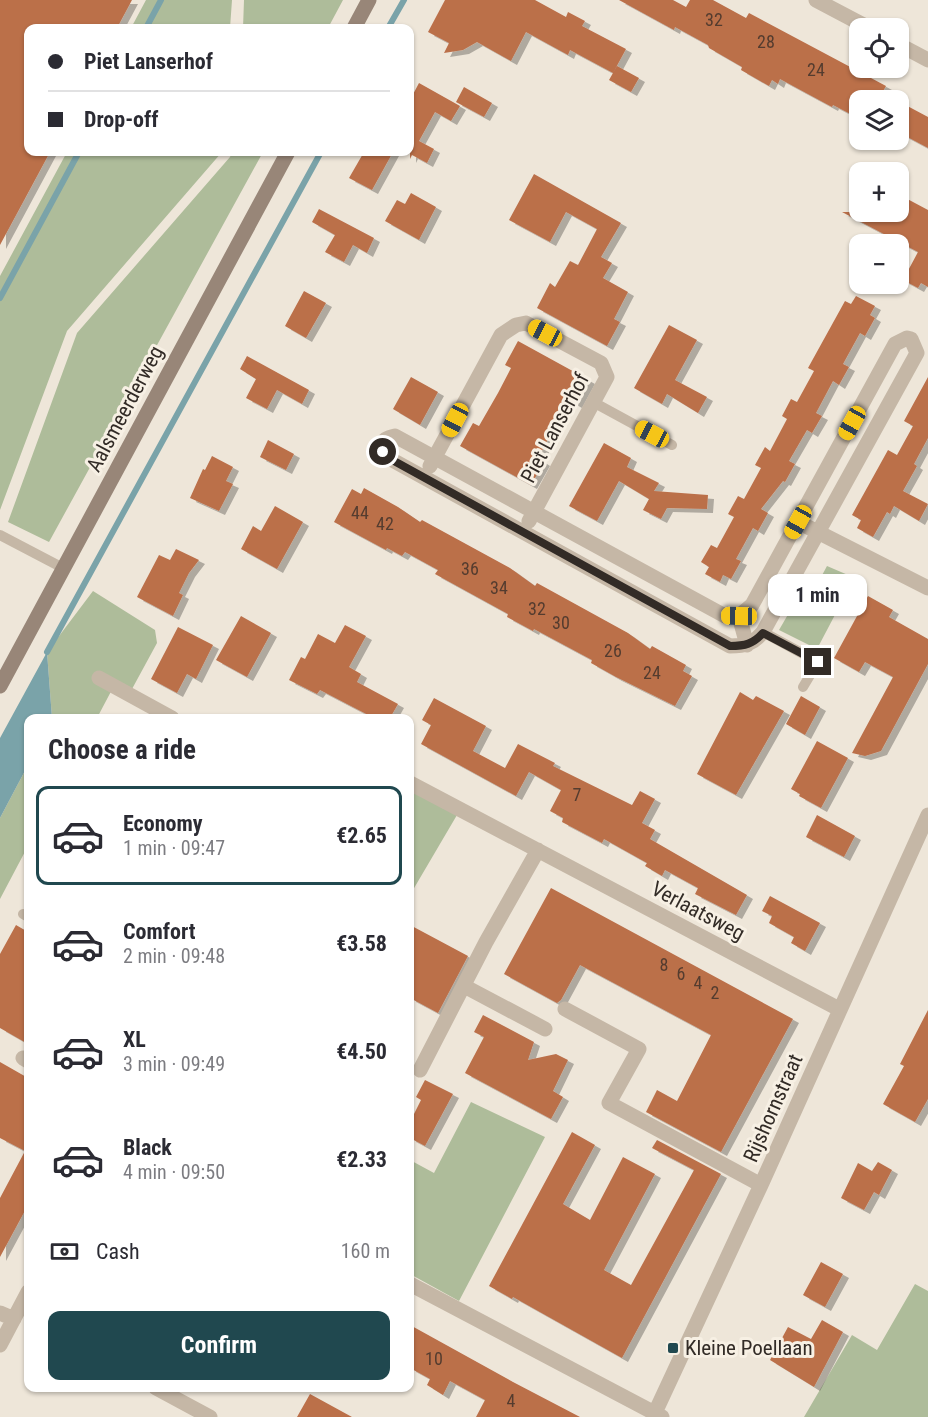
<!DOCTYPE html>
<html lang="en">
<head>
<meta charset="utf-8">
<style>
  :root { --surface:#fff; --page:#f7f7f7; --text:#2b2b33; --muted:#7c7c81; --line:#e1e1e2; --accent:#20484f }
  body { margin:0; font-family:"Roboto Condensed",sans-serif; background:var(--page); color:var(--text); height:100vh; display:flex; flex-direction:column; font-size:22px; white-space:nowrap }
  * { box-sizing:border-box; margin:0 }
  p { font-size:20px; color:var(--muted) }
  .icon { flex:none; width:33px; height:33px; fill:none; stroke:currentColor; stroke-width:2; stroke-linecap:round; stroke-linejoin:round }
  .map { position:relative; flex:1; overflow:hidden }
  .drawer { position:absolute; left:24px; top:714px; width:390px; height:678px; display:flex; flex-direction:column; background:var(--surface); border-radius:12px; box-shadow:0 2px 4px #0004 }
  .drawer>* { flex:none }
  .guide { position:absolute; left:24px; top:24px; width:390px; height:132px; border-radius:12px; box-shadow:0 2px 4px #0004; display:grid; align-content:center; height:132px; padding:0 24px; background:var(--surface) }
  .buttons { position:absolute; left:849px; top:18px; display:grid; gap:12px }
  .buttons a { display:grid; place-items:center; width:60px; height:60px; border-radius:12px; background:var(--surface); box-shadow:0 2px 4px #0004; font-size:30px }
  .end { position:absolute; width:27px; height:27px; margin:-14px; border:8px solid #322b26; background:#fff; box-shadow:0 0 0 3px #fff }
  .from { border-radius:50% }
  .bubble { position:absolute; height:42px; border-radius:12px; background:var(--surface); box-shadow:0 2px 4px #0004; font-size:20px; font-weight:700; line-height:42px; text-align:center }
  .car { position:absolute; width:18px; height:36px; margin:-18px -9px; border-radius:8px; box-shadow:0 0 4px 2px #0007; background:linear-gradient(#f5c518 24%,#345 0 40%,#f5c518 0 76%,#345 0 86%,#f5c518 0) }
  .guide b { display:flex; align-items:center; gap:21px; height:57px; font-size:22px }
  .guide b+b { border-top:2px solid var(--line) }
  .guide i { width:15px; height:15px; background:var(--text) }
  ul { padding:0; list-style:none }
  li { display:flex; align-items:center; gap:18px; height:99px; margin:0 12px 9px; padding:0 12px; border:3px solid transparent; border-radius:12px }
  li div { flex:1 }
  li b { display:block; font-size:22px }
  li em { font-style:normal; font-weight:700 }
  li.active { border-color:var(--accent) }
  li>.icon { width:54px; height:54px; stroke-width:1.5 }
  h2 { padding:0 24px; font-size:27px; line-height:72px }
  .pay { display:flex; align-items:center; gap:15px; height:66px; padding:0 24px; font-size:22px }
  .pay p { margin-inline-start:auto }
  .button { display:flex; gap:12px; margin-top:auto; padding:12px 24px }
  .button a { flex:1; height:69px; border-radius:12px; background:var(--accent); color:#fff; font-size:24px; font-weight:700; line-height:69px; text-align:center }
  .map>svg:first-child { display:block }
  .green { fill:#aebc9a }
  .water { fill:#7aa3a9 }
  .lines { fill:none; stroke-linecap:round; stroke-linejoin:round }
  .stream { stroke:#7aa3a9; stroke-width:6 }
  .building { fill:#bb6f4a; filter:url(#shadow) }
  .lane { stroke:#c5b7a6; stroke-width:10 }
  .street { stroke:#c5b7a6; stroke-width:15 }
  .secondary { stroke:#988678; stroke-width:15 }
  .route { stroke:#322b26; stroke-width:8 }
  .poi-dot { fill:#20484f; stroke:#f7f0e4; stroke-width:2 }
  .labels { text-anchor:middle; stroke-width:6; stroke-linejoin:round; paint-order:stroke }
  .number-label { font-size:18px; fill:#543c2f }
  .street-label { font-size:21px; fill:#322b26; stroke:#f7f0e4 }
  .poi-label { font-size:21px; fill:#322b26; stroke:#f7f0e4; text-anchor:start }
</style>
</head>
<body>
<div class="map">
<svg width="928" height="1417" viewBox="0 0 928 1417">
  <defs>
    <filter id="shadow"><feDropShadow dx="6" dy="4" stdDeviation="0" flood-color="#0004"/></filter>
  </defs>
  <rect width="100%" height="100%" fill="#eee6d9"/>
  <path class="green" d="M146,0h86l-2,28h-99z
    M244,0h99l-15,28h-85z
    M67,152h155l-155,179 -67,179v-234z
    M232,152h31l-214,390 -41,-20 69,-189 153,-176z
    M827,566l28,12 -13,27 -29,-13z
    M93,591l62,39 2,13 -25,46 -16,-7 -19,36h-45l-5,-66z
    M801,592l36,19 -20,38 -38,-19z
    M28,765v81l-28,53v-81z
    M410,789l47,26 -47,80z
    M471,1102l74,35 -86,164 -49,-27v-114l24,13z
    M915,1284l13,7v126h-124l48,-82 25,15z"/>
  <path class="water" d="M47,652l5,66h-24v47l-28,53v-80z"/>
  <g class="lines">
    <path class="stream" d="M146,28l15,-28
      M388,28l16,-28
      M0,298l79,-146
      M47,652l274,-500"/>
  </g>
  <path class="building" d="M0,0h132l-15,28h-89v124h22l-50,93z
    M445,0h90l31,17 2,-5 17,9 -3,5 44,23 -13,24 -43,-23 -2,5 -42,-23 -15,29 -34,-19 -14,8 -19,3 5,-10 -21,-11z
    M619,0h54l13,7 4,-7h23l33,18 3,-5 137,73 -8,14h-18v19l-27,-14 -1,2 -52,-28 -2,5 -6,-4 -3,6 -28,-16 1,-3 -33,-19 -1,-3 -33,-18 -1,3z
    M617,66l22,12 -8,14 -22,-12z
    M419,83l41,23 -9,15 -16,-9 -16,29 15,8 -7,14 -15,-8 -2,4v-59z
    M464,87l28,16 -8,14 -28,-15z
    M898,101l30,16v31l-30,-16z
    M364,152h29l-21,38 -23,-12z
    M534,174l87,49 -20,34 11,6 -9,15 25,14 -14,27 6,3 -13,24 -70,-38 13,-25 5,4 15,-26 8,4 19,-36 -31,-17 -16,30 -41,-22z
    M411,193l25,14 -17,33 -34,-19 12,-21 8,4z
    M898,194l30,16v77l-7,-4 -3,5 -15,-8 15,-28 -76,-40h56z
    M319,209l55,29 -7,15 -14,-8 -9,17 -19,-10 10,-17 -23,-13z
    M304,291l22,12 -20,35 -21,-12z
    M856,296l19,10 -5,9 5,3 -10,18 -5,-3 -17,31 6,3 -10,18 -6,-4 -17,32 6,3 -10,17 -5,-3 -18,31 6,3 -10,18 -2,-1 -22,28 7,4 -10,18 -5,-3 -17,31 5,2 -10,18 -8,-4 -3,7 -15,-8 4,-7 -8,-5 10,-17 6,3 17,-31 -6,-3 10,-18 6,3 17,-31 -6,-3 10,-18 5,4 17,-32 -5,-3 9,-17 6,3 17,-31 -6,-3 37,-67 6,3z
    M669,325l28,15 -22,40 32,17 -9,16 -31,-19 -5,10 -28,-16z
    M518,341l71,39 -13,24 -7,-4 -31,58 6,4 -13,23 -71,-39 13,-23 6,3 19,-33 13,-25 -6,-3z
    M247,356l62,34 -7,14 -25,-14 -10,19 -21,-11 10,-19 -16,-10z
    M411,377l27,15 -18,33 -27,-16z
    M928,377v61l-14,26 3,2 -14,25 25,13 -9,17 -25,-15 -4,8 -3,-2 -14,25 -16,-9 4,-8 -9,-5 36,-65 9,5 16,-29 -9,-5z
    M268,440l26,14 -8,16 -26,-13z
    M604,443l27,15 -4,9 32,16 -5,8 54,4 -1,14 -40,-1 -6,11 -18,-9 6,-11 -30,-18 -22,40 -28,-15z
    M212,456l21,11 -7,14 7,3 -14,27 -29,-13 13,-29 2,1z
    M364,488l34,19 22,15 2,-2 88,48 25,18 2,-3 91,50 22,16 2,-3 34,19 -3,6 9,5 -17,30 -59,-29 -25,-14 1,-3 -58,-31 -1,2 -26,-14 1,-3 -73,-40 3,-4 -33,-18 -3,4 -15,-8 -1,2 -52,-28 18,-33 9,5z
    M275,506l28,16 -26,47 -36,-20 12,-23 8,5z
    M176,549l23,11 -10,13 -10,20 4,2 -10,21 -36,-19 22,-42 11,5z
    M868,596l25,14 -4,7 39,22v25l-47,87 -16,5 -13,-3 41,-76 -28,-15 -6,10 -25,-14z
    M241,616l30,17 -24,44 -31,-17z
    M345,625l21,11 -17,31 12,7 -4,8 41,22 -8,14h-16l-54,-28 -3,4 -28,-14 12,-23 4,2 13,-25 17,9z
    M178,627l35,18 -17,34 -9,-5 -10,19 -26,-14z
    M740,692l13,8 3,-4 28,15 -48,84 -39,-21z
    M801,696l19,11 -15,28 -19,-11z
    M434,698l52,28 -13,25 32,17 13,-24 37,19 -2,3 79,39 8,-14 15,8 -13,24 13,7 -5,9 97,56 -11,20 -41,-21 3,-6 -33,-18 -3,6 -17,-10 2,-3 -43,-24 -2,4 -40,-21 1,-4 -13,-7 11,-21 -32,-18 -13,24 -95,-52 10,-19 -9,-5z
    M817,741l31,17 -27,50 -22,-12 1,-2 -9,-5z
    M817,815l38,21 -11,21 -38,-20z
    M551,888l242,131 -72,133 -75,-40 11,-22 20,11 34,-66 -131,-70 -19,35 -4,3 -53,-29z
    M770,896l50,27 -15,28 -14,-8 3,-6 -25,-14 3,-7 -10,-5z
    M16,925l12,7v112l-28,-16v-74z
    M410,925l58,31 -30,57 -28,-15z
    M928,1010v89l-13,23 -32,-18 21,-38 -4,-2z
    M483,1015l51,27 -6,18 28,-6 12,6 -15,31 10,6 -12,22 -86,-46 19,-36 -10,-5z
    M0,1062l28,16v127l-28,52v-59l25,-47 -25,-13z
    M425,1080l28,14 -28,52 -15,-8v-16l11,-22 -5,-3z
    M572,1132l23,13 -32,59 27,16 33,-63 32,17 -51,96 27,15 63,-115 -42,-22 5,-8 64,34 -99,184 -109,-61 -1,2 -23,-13z
    M878,1162l14,8 -13,25 -5,-3 -10,18 -23,-12 17,-35 14,8z
    M821,1262l22,12 -18,33 -22,-12z
    M822,1320l21,12 -29,55 -44,-27 18,-33 23,12z
    M410,1325l103,57 67,35h-104l9,-17 -35,-19 -7,14 -16,-10 3,-6 -20,-11z
    M310,1394l42,23h-55z"/>
  <g class="lines">
    <path class="lane" d="M593,402l79,43
      M0,535l63,33
      M763,632l55,30 -15,25
      M23,914l5,3"/>
    <path class="street" d="M816,0l53,28
      M898,44l30,16
      M907,338l4,1 6,14 -154,279c-10,12 -18,14 -33,14l-345,-190 -4,-9c2,-8 6,-9 14,-11l330,180h14l13,-11 143,-261z
      M430,466l71,-131 15,-10 10,-2 75,40 6,14 -78,144
      M798,522l130,66
      M739,616l8,29
      M99,678l73,40
      M410,783l429,226
      M464,986l81,43
      M565,1009l74,40 -30,54 152,82
      M23,1058l5,3
      M420,1070l66,-128 52,-92
      M410,1284l252,133
      M0,1313l14,6
      M0,1345l28,-53
      M156,1388l54,29
      M653,1417l108,-232 167,-370"/>
    <path class="secondary" d="M354,28l15,-28
      M0,686l288,-534"/>
  </g>
  <g class="lines">
    <path class="route" d="M383,452l2,4 345,190c15,0 23,-2 33,-13l55,29"/>
  </g>
  <rect class="poi-dot" x="667" y="1342" width="12" height="12" rx="3"/>
  <g class="labels">
    <g class="number-label">
      <text x="714" y="26">32</text>
      <text x="766" y="48">28</text>
      <text x="816" y="76">24</text>
      <text x="360" y="519">44</text>
      <text x="385" y="530">42</text>
      <text x="470" y="575">36</text>
      <text x="499" y="594">34</text>
      <text x="537" y="615">32</text>
      <text x="561" y="629">30</text>
      <text x="613" y="657">26</text>
      <text x="652" y="679">24</text>
      <text x="577" y="801">7</text>
      <text x="664" y="971">8</text>
      <text x="681" y="980">6</text>
      <text x="698" y="989">4</text>
      <text x="715" y="999">2</text>
      <text x="434" y="1365">10</text>
      <text x="511" y="1407">4</text>
    </g>
    <g class="street-label">
      <text transform="translate(125 409) rotate(-62)" y="7">Aalsmeerderweg</text>
      <text transform="translate(555 428) rotate(-62)" y="7">Piet Lanserhof</text>
      <text transform="translate(698 911) rotate(28)" y="7">Verlaatsweg</text>
      <text transform="translate(773 1108) rotate(-66)" y="7">Rijshornstraat</text>
    </g>
    <g class="poi-label">
      <text x="685" y="1355">Kleine Poellaan</text>
    </g>
  </g>
</svg>
<div class="buttons">
<a><svg class="icon" aria-label="locate" viewBox="0 0 24 24"><circle cx="12" cy="12" r="6"/><path d="M12 2v4M12 18v4M2 12h4M18 12h4"/></svg></a>
<a><svg class="icon" aria-label="layers" viewBox="0 0 24 24"><path d="M12 4l9 5-9 5-9-5zM3 14l9 5 9-5"/></svg></a>
<a>+</a>
<a>−</a>
</div>
<i class="end from" style="left:383px;top:452px"></i>
<i class="end" style="left:818px;top:662px"></i>
<div class="bubble" style="left:768px;top:574px;width:99px">1 min</div>
<i class="car" style="left:545px;top:333px;rotate:298deg"></i>
<i class="car" style="left:455px;top:420px;rotate:208deg"></i>
<i class="car" style="left:852px;top:423px;rotate:209deg"></i>
<i class="car" style="left:652px;top:434px;rotate:298deg"></i>
<i class="car" style="left:798px;top:522px;rotate:209deg"></i>
<i class="car" style="left:739px;top:616px;rotate:271deg"></i>
<div class="guide">
<b><i class="from"></i>Piet Lanserhof</b>
<b><i></i>Drop-off</b>
</div>
<section class="drawer">
<h2>Choose a ride</h2>
<ul>
<li class="active"><svg class="icon" aria-label="car" viewBox="0 0 24 24"><path d="M5 17H2v-5l4-1 3-4h7l3 4 3 1v5h-3M9 17h6M6 11h13"/><circle cx="7" cy="17" r="2"/><circle cx="17" cy="17" r="2"/></svg><div><b>Economy</b><p>1 min · 09:47</p></div><em>€2.65</em></li>
<li><svg class="icon" aria-label="car" viewBox="0 0 24 24"><path d="M5 17H2v-5l4-1 3-4h7l3 4 3 1v5h-3M9 17h6M6 11h13"/><circle cx="7" cy="17" r="2"/><circle cx="17" cy="17" r="2"/></svg><div><b>Comfort</b><p>2 min · 09:48</p></div><em>€3.58</em></li>
<li><svg class="icon" aria-label="car" viewBox="0 0 24 24"><path d="M5 17H2v-5l4-1 3-4h7l3 4 3 1v5h-3M9 17h6M6 11h13"/><circle cx="7" cy="17" r="2"/><circle cx="17" cy="17" r="2"/></svg><div><b>XL</b><p>3 min · 09:49</p></div><em>€4.50</em></li>
<li><svg class="icon" aria-label="car" viewBox="0 0 24 24"><path d="M5 17H2v-5l4-1 3-4h7l3 4 3 1v5h-3M9 17h6M6 11h13"/><circle cx="7" cy="17" r="2"/><circle cx="17" cy="17" r="2"/></svg><div><b>Black</b><p>4 min · 09:50</p></div><em>€2.33</em></li>
</ul>
<div class="pay"><svg class="icon" aria-label="cash" viewBox="0 0 24 24"><path d="M3 7h18v10H3z"/><circle cx="12" cy="12" r="2"/></svg>Cash<p>160 m</p></div>
<div class="button"><a>Confirm</a></div>
</section>
</div>
</body>
</html>
